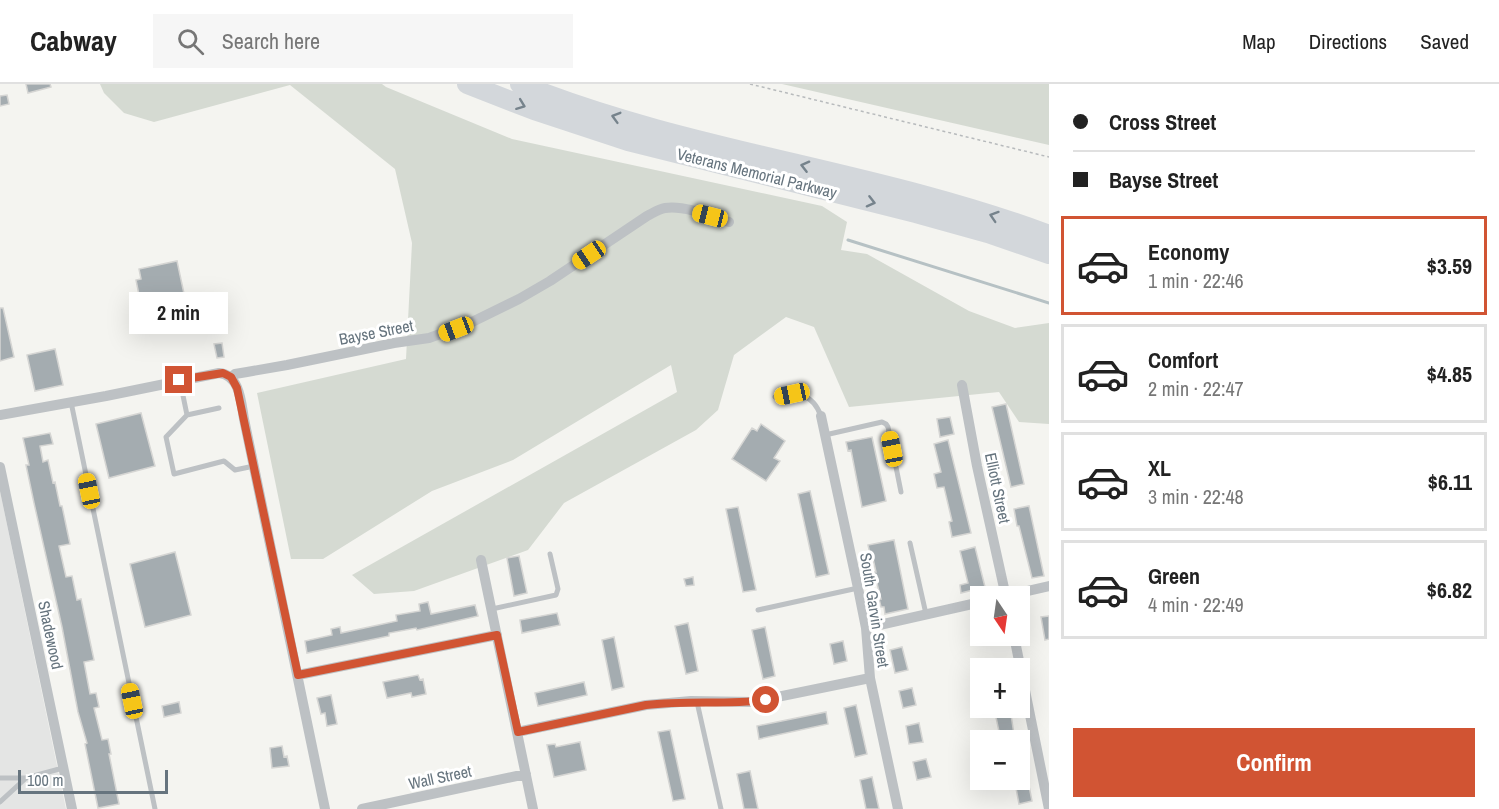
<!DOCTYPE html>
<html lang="en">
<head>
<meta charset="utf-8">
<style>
  :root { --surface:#fff; --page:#f6f6f6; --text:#222; --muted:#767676; --line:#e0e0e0; --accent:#d15433 }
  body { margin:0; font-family:"Archivo Narrow",sans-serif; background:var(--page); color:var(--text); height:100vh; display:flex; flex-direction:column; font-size:22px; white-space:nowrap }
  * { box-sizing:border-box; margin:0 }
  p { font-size:20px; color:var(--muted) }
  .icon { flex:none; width:33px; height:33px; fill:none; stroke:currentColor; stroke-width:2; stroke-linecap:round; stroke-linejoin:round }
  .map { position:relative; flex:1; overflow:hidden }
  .drawer { display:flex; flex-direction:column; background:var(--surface); width:450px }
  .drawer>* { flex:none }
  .guide { display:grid; align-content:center; height:132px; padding:0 24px; background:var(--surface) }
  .needle { width:39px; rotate:167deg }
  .tools { position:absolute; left:970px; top:502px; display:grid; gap:12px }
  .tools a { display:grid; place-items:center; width:60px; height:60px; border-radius:0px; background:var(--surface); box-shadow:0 6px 24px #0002; font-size:30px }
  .scale { position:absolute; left:18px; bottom:15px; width:150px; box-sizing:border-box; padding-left:6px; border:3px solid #66747e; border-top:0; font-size:16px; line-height:21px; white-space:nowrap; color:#66747e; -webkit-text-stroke:4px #fff; paint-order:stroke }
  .end { position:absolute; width:27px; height:27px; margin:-14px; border:8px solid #d15433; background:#fff; box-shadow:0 0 0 3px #fff }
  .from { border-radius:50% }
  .bubble { position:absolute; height:42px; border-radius:0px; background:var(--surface); box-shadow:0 6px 24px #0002; font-size:20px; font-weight:700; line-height:42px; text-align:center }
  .car { position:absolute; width:18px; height:36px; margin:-18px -9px; border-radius:8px; box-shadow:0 0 4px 2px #0007; background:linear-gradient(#f5c518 24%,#345 0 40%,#f5c518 0 76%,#345 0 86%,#f5c518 0) }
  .guide b { display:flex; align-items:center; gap:21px; height:57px; font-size:22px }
  .guide b+b { border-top:2px solid var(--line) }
  .guide i { width:15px; height:15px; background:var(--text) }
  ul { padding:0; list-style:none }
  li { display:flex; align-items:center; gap:18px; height:99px; margin:0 12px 9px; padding:0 12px; border:3px solid var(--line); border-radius:0px }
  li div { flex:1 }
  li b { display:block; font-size:22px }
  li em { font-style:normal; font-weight:700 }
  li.active { border-color:var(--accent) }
  li>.icon { width:54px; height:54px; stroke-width:1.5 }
  .button { display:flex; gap:12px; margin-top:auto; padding:12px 24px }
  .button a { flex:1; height:69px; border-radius:0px; background:var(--accent); color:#fff; font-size:24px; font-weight:700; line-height:69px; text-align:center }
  header { display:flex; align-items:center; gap:36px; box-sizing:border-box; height:84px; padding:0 30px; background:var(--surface); border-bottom:2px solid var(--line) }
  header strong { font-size:28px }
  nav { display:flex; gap:33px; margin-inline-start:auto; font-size:21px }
  .search { width:420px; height:54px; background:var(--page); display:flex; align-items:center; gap:15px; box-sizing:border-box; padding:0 21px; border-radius:0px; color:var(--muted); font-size:22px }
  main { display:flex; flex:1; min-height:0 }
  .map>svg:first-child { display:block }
  .built { fill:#e4e5e4 }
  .green { fill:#d5dad2 }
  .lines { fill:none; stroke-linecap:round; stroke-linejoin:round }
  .stream { stroke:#b6c1c4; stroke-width:3 }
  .building { fill:#a4acb0; stroke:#d5d5d3; stroke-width:1.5 }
  .path { stroke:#b7babc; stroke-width:1.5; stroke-dasharray:3 3; stroke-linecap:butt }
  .service { stroke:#bdc1c4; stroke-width:5 }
  .minor { stroke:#bdc1c4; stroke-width:10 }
  .motorway { stroke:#d3d7db; stroke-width:20 }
  .oneway { stroke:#76838c }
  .route { stroke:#d15433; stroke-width:8 }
  .labels { text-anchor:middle; stroke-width:6; stroke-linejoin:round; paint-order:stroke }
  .street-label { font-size:16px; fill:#66747e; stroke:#fff }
</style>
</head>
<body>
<header>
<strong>Cabway</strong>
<div class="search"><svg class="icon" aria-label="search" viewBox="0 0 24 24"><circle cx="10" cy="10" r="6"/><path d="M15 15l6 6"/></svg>Search here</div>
<nav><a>Map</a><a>Directions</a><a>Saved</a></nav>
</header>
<main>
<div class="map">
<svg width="1049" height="725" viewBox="0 0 1049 725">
  <rect width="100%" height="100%" fill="#f4f4f0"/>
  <path class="built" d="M0,407l66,318h-66z"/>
  <path class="green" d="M100,0h282l4,3 126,52 310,67 25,16 -6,28 26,4 102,57 46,17 34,-5v101l-30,-2 -20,-30 -150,15 -35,-80 -28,-10 -52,38 -16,55 -22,20 -132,73 -36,47 -114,41 -40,3 -22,-19 325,-183 -6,-27 -158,95 -81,31 -109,68h-32l-34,-166 149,-34 6,-116 -17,-74 -105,-84 -136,37 -30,-9 -20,-20z
    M782,0h267v61z"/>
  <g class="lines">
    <path class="stream" d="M848,156l201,63"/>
  </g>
  <path class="building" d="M26,0h24l1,3 -23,6z
    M7,11l2,9 -9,2v-10z
    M177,177l12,56 -18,4 1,3 -19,4 -8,-35 -6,2 -3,-15 5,-1 -2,-10z
    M0,224h3l11,49 -14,4z
    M222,259l2,14 -7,1 -3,-14z
    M55,265l8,36 -28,6 -8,-36z
    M1006,320l18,80 -13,3 -19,-80z
    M141,329l14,53 -46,12 -13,-54z
    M950,333l4,17 -14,3 -3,-18z
    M761,340l24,17 -11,17 6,3 -14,20 -34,-22 20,-31 5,3z
    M50,349l3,11 -13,2 3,16 5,-2 5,23 2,-1 5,24h2l8,38 -11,2 7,31 6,-1 5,24 4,-1 13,61 -10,2 6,32 6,-1 3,14 -5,1 8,32 6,-1 3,15h-2l10,50 -21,4 -13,-64 2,-1 -9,-31 -16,-85 -28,-124 -8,-38h3l-6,-27z
    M872,353l14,64 -24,6 -11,-57 -3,1 -2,-9z
    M948,356l23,93 -19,4 -3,-15 3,-1 -8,-34 -7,1 -3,-14 7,-2 -7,-28z
    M810,407l19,83 -13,3 -18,-83z
    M1029,422l15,70 -12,2 -13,-52h-2l-3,-17z
    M738,423l18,83 -13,2 -17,-83z
    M894,456l14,69 -23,5 -1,-7h-3l-2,-8h2l-7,-27h2l-4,-18h-2l-2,-9z
    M975,463l10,40 -24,6 -1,-8 8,-2 -8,-32z
    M175,468l16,63 -46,12 -15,-63z
    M519,472l8,37 -13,3 -7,-38z
    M693,493l1,8 -8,1 -2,-7z
    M428,518l3,12 44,-9 3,11 -61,14 -1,-2 -27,5v3l-82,17 -2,-12 27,-6 -1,-6 9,-2 1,6 56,-12 -1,-6 24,-4 -1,-7z
    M557,529l3,12 -38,8 -2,-13z
    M1049,532v23l-4,1 -4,-23z
    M688,539l10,48 -12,3 -11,-48z
    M765,543l10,49 -12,3 -11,-49z
    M614,553l10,50 -12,3 -10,-50z
    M843,557l4,20 -13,3 -4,-20z
    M902,563l6,23 -13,3 -5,-23z
    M418,591l2,5 3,-1 3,15 -14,3 -1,-4 -24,5 -4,-16z
    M584,598l3,13 -49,11 -3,-13z
    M912,604l4,17 -13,3 -4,-17z
    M331,611l6,29 -10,2 -2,-13 -4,1 -4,-16z
    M179,618l2,11 -17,4 -2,-11z
    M856,621l11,49 -12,3 -11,-49z
    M994,624h16l5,33h-14z
    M826,628l2,12 -69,15 -2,-13z
    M919,639l4,19 -14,2 -3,-18z
    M670,646l15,69 -12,2 -15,-69z
    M580,658l6,28 -32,7 -7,-32 8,-1 1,3z
    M282,662l2,11 3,-1 2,10 -17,2 -2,-20z
    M926,675l5,18 -14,3 -4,-18z
    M750,687l8,38h-14l-7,-35z
    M872,693l7,32h-13l-6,-29z
    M1028,697l4,20 -13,3 -4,-21z"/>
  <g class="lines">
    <path class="path" d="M750,0l299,73"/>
    <path class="service" d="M180,297l7,34 -21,22 8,37 50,-13 11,9 19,-4
      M775,313c22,-4 37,-5 46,19
      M71,318l84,407
      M187,331l32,-7
      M825,351l57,-13 4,2 2,3 13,65
      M910,459l16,71
      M492,525l64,-14 2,-6 -8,-35
      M758,526l100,-22
      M697,618l24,107
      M0,694h26l37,-10
      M0,718l26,-24"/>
    <path class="minor" d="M231,293l4,-3 12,-2 40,-7 107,-22 35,-5 39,-14 51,-25 31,-18 97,-65c6,-3 12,-7 18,-8 19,-3 46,8 64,14
      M962,301l15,81 29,131
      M0,331l106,-19 113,-23c21,2 22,29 25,46l81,390
      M821,332l37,172 8,40 4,50 28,131
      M0,383l72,342
      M481,476l52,249
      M1001,513l48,-11
      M866,544l115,-26
      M1014,552l35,173
      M298,591l199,-40
      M517,648l129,-27 45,-4 62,1 117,-24
      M362,725l164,-35"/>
    <path class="motorway" d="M467,0l67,26 94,31 288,72 72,20 61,21
      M520,0c171,69 357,86 529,151"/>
  </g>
  <defs><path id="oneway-chevron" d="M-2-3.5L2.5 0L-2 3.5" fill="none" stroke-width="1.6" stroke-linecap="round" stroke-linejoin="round" transform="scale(1.5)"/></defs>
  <g class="oneway">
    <use href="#oneway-chevron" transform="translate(521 21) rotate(21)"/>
    <use href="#oneway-chevron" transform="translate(616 33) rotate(-164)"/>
    <use href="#oneway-chevron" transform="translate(805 82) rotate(-166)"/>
    <use href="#oneway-chevron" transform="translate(871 118) rotate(14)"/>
    <use href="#oneway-chevron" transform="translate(994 132) rotate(-162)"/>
  </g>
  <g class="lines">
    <path class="route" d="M179,296l44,-7 8,4 6,11 61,287 199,-40 21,97 128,-27c40,-5 80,0 120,-5"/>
  </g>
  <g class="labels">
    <g class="street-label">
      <text transform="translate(757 89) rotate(14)" y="6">Veterans Memorial Parkway</text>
      <text transform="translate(376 248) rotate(-11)" y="6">Bayse Street</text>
      <text transform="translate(998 404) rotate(78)" y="6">Elliott Street</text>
      <text transform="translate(875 526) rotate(81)" y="6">South Garvin Street</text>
      <text transform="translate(51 551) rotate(78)" y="6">Shadewood</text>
      <text transform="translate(440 693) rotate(-12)" y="6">Wall Street</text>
    </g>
  </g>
</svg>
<div class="tools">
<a><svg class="needle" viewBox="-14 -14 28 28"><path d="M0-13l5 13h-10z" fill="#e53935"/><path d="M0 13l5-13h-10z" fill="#767676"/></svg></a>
<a>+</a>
<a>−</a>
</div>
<div class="scale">100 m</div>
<i class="end from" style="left:766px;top:616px"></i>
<i class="end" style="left:179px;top:296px"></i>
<div class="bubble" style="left:129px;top:208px;width:99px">2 min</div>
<i class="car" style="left:710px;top:132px;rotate:284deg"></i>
<i class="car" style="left:589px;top:171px;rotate:236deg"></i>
<i class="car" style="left:456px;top:245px;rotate:249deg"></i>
<i class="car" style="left:792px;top:310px;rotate:258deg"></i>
<i class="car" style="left:892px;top:365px;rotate:349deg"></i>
<i class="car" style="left:89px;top:407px;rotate:348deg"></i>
<i class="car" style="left:132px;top:617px;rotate:348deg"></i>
</div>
<section class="drawer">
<div class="guide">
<b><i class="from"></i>Cross Street</b>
<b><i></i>Bayse Street</b>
</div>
<ul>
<li class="active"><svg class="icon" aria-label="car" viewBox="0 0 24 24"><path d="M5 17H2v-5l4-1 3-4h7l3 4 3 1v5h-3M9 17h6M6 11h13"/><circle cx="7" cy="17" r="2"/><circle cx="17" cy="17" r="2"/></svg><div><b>Economy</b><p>1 min · 22:46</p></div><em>$3.59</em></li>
<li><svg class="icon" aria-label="car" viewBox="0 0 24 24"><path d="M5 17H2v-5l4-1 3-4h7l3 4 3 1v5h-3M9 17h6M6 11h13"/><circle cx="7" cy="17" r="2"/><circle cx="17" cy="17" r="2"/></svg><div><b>Comfort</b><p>2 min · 22:47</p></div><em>$4.85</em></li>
<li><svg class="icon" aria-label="car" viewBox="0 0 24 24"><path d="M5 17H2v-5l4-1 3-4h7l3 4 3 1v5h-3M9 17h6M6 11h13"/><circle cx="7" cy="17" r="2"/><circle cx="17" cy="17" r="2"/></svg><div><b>XL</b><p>3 min · 22:48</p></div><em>$6.11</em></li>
<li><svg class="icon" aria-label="car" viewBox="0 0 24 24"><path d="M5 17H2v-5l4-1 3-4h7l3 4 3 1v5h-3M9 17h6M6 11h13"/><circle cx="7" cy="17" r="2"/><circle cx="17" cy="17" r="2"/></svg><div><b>Green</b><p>4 min · 22:49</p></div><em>$6.82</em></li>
</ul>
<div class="button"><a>Confirm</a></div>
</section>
</main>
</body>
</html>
